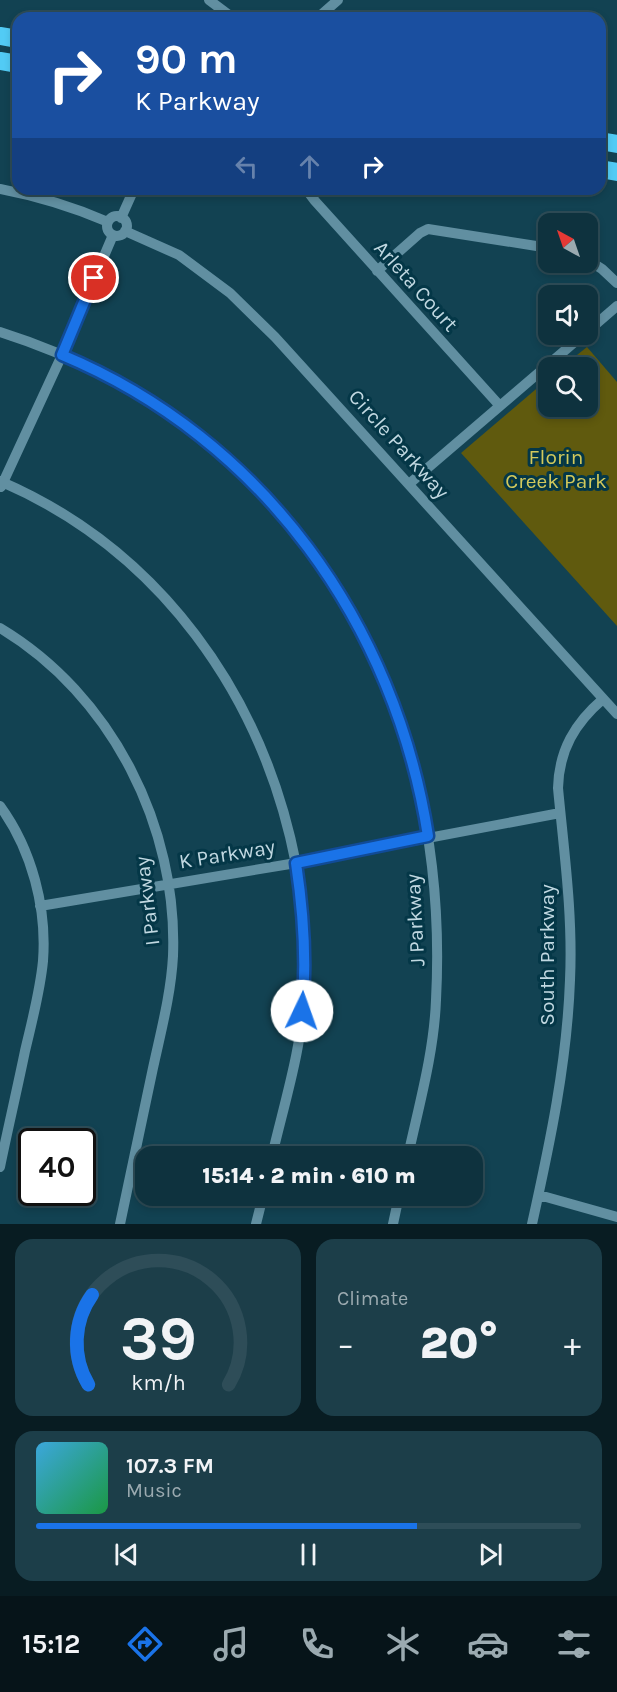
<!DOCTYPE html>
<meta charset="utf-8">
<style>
body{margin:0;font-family:Karla,sans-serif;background:#1c3e49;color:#f1f3f6;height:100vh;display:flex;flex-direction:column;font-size:22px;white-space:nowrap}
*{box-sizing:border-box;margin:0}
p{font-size:20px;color:#9baab0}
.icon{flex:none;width:33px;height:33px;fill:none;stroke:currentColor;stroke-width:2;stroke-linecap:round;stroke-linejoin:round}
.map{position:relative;height:1224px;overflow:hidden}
.sheet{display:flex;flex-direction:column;gap:15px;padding:15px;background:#081c22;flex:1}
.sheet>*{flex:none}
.banner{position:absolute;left:12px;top:12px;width:594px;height:183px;border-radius:18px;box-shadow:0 3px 9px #0003,0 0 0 2px #2e4d58;background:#1a4fa0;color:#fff;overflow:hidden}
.needle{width:39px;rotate:320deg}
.tools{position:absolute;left:538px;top:213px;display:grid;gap:12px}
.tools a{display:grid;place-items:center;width:60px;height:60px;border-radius:12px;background:#0e323e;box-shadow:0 3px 9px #0003,0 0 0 2px #2e4d58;font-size:30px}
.speed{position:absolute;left:18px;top:1128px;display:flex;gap:12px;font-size:30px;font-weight:700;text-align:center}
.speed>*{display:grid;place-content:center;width:78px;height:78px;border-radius:50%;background:#0e323e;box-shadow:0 3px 9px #0003,0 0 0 2px #2e4d58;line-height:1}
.speed .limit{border:3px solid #111;border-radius:9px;background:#fff;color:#111}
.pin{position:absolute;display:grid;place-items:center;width:51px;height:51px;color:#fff;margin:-26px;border:3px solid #fff;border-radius:50%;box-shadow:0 2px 6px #0007}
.me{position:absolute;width:66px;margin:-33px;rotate:3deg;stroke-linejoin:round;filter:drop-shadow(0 0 4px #0008)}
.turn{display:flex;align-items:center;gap:21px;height:126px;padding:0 24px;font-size:27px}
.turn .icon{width:78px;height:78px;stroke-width:2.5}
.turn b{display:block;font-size:42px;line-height:51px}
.lanes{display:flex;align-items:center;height:57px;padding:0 24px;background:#0003;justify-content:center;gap:30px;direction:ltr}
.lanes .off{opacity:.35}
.big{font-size:45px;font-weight:800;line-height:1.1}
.sheet .card{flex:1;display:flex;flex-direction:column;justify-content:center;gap:9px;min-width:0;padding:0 21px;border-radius:18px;background:#1c3e49}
.sheet .dial{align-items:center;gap:0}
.dial svg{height:156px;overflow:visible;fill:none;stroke:#2e4d58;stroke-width:7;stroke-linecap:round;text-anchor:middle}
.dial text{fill:#f1f3f6;stroke:none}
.song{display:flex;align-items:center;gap:18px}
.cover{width:72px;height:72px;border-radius:9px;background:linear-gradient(135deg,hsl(200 70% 55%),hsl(140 70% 35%))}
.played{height:6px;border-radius:3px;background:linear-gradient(90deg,#1a73e8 70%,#2e4d58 70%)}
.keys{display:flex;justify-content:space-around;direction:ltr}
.heat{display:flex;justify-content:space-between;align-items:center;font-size:33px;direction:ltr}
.sheet .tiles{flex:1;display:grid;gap:15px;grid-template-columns:1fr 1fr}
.card:last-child{grid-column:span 2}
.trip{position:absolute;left:135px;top:1146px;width:348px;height:60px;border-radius:18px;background:#0e323e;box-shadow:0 3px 9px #0003,0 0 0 2px #2e4d58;font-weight:800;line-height:60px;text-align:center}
.tabs{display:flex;height:96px;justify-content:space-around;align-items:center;background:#061419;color:#9baab0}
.tabs .icon{width:42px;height:42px}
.tabs .current{color:#1a73e8}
.tabs b{font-size:27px;color:#f1f3f6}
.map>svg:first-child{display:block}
</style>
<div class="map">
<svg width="617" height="1224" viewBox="0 0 617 1224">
<rect width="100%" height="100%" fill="#124252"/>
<path fill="#605a0e" d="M587,347L617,382V626L461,453L549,378V406H588V368L562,367Z"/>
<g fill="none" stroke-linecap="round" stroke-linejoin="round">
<path stroke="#618fa1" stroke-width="10" d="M209,0L233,18
M322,14L338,0
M0,189C37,196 73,207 108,222
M306,189L315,201L500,406
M107 226a10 10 0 1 1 20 0a10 10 0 1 1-20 0Z
M121,218L134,189
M125,231L179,255L230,293L275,337L617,714
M588,260L602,269L617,283
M377,271L420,233L428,229L549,248
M588,331L617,306
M0,332C299,427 452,695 436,1000C434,1053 419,1105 408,1156
M0,481C160,550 263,695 296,864C304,905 304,950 304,991C303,1045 284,1104 272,1156
M409,484L584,334
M1,487L62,355L113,235
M0,628C112,695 178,827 173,956C171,994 161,1031 153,1068C142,1120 131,1172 120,1224
M0,806C32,850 47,908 43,961C40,992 32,1021 25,1051C17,1090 8,1128 0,1167
M40,906L296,863L560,813
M539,1195L617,1217
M256,1224L263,1196
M393,1224L399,1196
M532,1224C550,1143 567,1063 570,980C573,915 564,852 558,788C559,750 575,723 603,699"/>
<path stroke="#52cbf5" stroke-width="18" d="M0,36L18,39
M0,61L18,64
M600,141L617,144
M600,169L617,172"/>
</g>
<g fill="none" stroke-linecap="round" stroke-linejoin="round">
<defs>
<path id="route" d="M94,278L62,355C263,439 395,624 428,836L296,863C303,910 307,963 302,1011"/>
</defs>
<use href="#route" stroke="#114b97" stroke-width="15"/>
<use href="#route" stroke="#1a73e8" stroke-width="10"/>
</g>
<g text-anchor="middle" stroke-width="6" stroke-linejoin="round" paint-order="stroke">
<g font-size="21" fill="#c1d8e1" stroke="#043747">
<text transform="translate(416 286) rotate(48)" y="7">Arleta Court</text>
<text transform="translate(399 444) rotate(48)" y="7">Circle Parkway</text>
<text transform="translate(227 854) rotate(-9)" y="7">K Parkway</text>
<text transform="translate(147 901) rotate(-97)" y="7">I Parkway</text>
<text transform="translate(415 920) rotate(-93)" y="7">J Parkway</text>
<text transform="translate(547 955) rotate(-90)" y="7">South Parkway</text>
</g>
<g font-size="21" fill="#d2c95c" stroke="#043747">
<text x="556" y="464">Florin<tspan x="556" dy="24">Creek Park</tspan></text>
</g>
</g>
</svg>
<div class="tools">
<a><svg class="needle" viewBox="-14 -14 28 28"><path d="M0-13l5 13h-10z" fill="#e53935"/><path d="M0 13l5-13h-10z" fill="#9baab0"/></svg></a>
<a><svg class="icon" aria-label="sound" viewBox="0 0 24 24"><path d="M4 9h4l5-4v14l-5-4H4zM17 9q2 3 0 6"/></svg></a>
<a><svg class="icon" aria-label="search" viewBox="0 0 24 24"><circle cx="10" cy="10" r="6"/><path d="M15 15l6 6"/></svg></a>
</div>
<div class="speed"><div class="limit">40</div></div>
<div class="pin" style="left:94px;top:278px;background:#d93025"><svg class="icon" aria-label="arrive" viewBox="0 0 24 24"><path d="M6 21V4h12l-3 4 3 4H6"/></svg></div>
<svg class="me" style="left:302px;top:1011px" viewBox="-20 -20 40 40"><circle r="19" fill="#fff"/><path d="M0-13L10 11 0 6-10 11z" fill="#1a73e8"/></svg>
<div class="trip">15:14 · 2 min · 610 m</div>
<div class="banner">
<div class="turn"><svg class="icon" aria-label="right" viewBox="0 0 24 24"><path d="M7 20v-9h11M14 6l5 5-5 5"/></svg><div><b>90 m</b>K Parkway</div></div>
<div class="lanes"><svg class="icon off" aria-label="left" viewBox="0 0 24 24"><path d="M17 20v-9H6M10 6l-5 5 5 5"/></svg><svg class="icon off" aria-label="ahead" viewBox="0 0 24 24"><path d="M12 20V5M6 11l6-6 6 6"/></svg><svg class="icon" aria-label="right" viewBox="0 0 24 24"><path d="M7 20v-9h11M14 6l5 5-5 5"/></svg></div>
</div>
</div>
<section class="sheet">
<div class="tiles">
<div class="card dial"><svg viewBox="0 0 100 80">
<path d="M14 69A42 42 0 1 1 86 69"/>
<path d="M14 69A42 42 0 0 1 16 23" stroke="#1a73e8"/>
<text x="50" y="56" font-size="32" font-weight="700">39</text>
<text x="50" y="72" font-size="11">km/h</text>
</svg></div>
<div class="card"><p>Climate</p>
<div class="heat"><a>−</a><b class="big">20°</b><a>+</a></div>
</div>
<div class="card">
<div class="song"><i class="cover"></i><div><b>107.3 FM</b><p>Music</p></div></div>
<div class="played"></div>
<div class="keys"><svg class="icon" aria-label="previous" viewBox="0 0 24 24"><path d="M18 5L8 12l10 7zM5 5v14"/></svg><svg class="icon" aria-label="pause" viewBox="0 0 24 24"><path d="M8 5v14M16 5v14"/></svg><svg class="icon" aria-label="next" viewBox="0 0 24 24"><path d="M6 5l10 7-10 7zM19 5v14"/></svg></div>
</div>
</div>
</section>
<nav class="tabs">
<b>15:12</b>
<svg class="icon current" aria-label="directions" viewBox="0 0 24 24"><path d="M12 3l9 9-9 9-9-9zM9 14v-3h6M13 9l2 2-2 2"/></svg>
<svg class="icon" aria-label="music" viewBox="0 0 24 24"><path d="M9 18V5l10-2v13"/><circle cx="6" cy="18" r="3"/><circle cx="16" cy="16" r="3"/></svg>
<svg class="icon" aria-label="phone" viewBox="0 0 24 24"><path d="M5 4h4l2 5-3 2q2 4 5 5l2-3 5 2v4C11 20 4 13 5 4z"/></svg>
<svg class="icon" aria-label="climate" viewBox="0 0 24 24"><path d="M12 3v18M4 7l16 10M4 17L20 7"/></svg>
<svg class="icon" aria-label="car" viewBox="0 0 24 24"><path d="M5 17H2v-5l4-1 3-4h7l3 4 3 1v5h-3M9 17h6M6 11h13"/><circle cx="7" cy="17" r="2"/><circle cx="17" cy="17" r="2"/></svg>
<svg class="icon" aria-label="filters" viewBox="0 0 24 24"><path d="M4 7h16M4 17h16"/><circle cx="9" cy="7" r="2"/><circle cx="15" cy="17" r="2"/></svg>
</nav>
